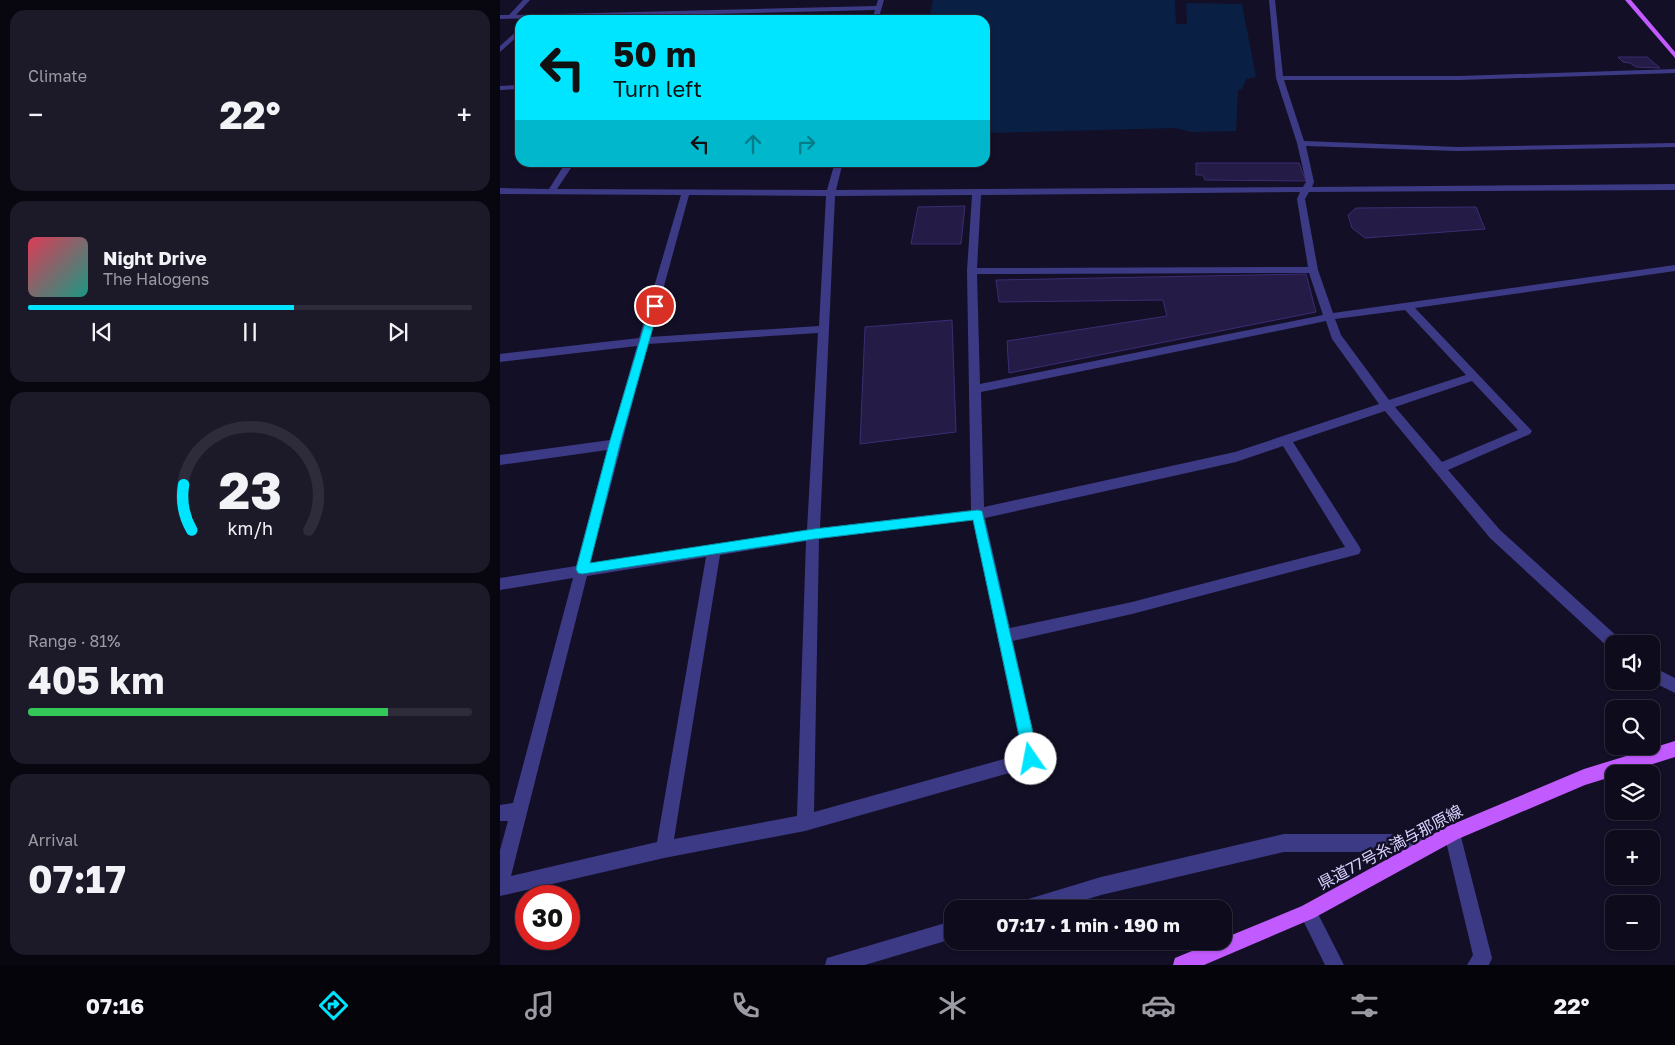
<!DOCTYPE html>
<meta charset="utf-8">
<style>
body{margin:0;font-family:"Golos Text","Noto Sans JP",sans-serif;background:#1c1929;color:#f1f3f6;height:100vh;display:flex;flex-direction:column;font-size:19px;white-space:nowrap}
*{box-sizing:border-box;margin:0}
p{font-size:16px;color:#9b9ba3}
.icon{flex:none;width:28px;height:28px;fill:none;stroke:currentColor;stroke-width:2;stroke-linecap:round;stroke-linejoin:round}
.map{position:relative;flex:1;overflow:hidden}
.sheet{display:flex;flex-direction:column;gap:10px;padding:10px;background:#08060f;width:500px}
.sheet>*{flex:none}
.hud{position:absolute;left:15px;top:15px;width:475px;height:152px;border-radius:15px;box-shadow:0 1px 4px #0004,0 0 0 1px #2e2b3b;background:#00e5ff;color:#111;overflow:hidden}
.fabs{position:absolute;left:1105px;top:635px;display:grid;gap:10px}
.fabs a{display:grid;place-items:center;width:55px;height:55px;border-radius:10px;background:#0e0b1c;box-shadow:0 1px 4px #0004,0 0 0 1px #2e2b3b;font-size:25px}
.speed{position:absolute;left:15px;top:885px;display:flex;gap:10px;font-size:25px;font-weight:700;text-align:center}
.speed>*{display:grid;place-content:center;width:65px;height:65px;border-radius:50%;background:#0e0b1c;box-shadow:0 1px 4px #0004,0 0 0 1px #2e2b3b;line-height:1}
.speed .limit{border:8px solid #d22;background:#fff;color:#111}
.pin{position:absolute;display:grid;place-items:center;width:42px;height:42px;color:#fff;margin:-21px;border:2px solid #fff;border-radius:50%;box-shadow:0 1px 5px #0007}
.me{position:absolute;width:55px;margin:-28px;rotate:348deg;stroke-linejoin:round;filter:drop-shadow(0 0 4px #0008)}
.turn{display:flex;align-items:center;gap:18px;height:105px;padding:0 15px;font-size:22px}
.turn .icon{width:65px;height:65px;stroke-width:2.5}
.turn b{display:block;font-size:35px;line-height:42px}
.lanes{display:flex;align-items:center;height:48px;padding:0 15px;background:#0003;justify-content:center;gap:25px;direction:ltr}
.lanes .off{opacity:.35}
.big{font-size:38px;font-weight:700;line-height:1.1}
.sheet .card{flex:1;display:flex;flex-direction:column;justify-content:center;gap:8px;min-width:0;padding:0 18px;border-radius:15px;background:#1c1929}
.sheet .dial{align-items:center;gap:0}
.dial svg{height:130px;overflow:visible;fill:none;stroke:#2e2b3b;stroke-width:7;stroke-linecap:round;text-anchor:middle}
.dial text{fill:#f1f3f6;stroke:none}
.song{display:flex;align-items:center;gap:15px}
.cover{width:60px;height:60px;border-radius:8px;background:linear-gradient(135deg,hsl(350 70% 55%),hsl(170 70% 35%))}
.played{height:5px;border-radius:2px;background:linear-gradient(90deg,#00e5ff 60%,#2e2b3b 60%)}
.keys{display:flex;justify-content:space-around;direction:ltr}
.heat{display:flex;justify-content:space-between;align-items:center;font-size:28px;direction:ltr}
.charge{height:8px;border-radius:4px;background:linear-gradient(90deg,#34c759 81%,#2e2b3b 0)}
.trip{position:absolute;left:444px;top:900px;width:288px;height:50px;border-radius:15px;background:#0e0b1c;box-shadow:0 1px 4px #0004,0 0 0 1px #2e2b3b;font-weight:700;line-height:50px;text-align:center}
.menu{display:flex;height:80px;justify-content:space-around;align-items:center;background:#06040b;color:#9b9ba3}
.menu .icon{width:35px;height:35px}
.menu .on{color:#00e5ff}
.menu b{font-size:22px;color:#f1f3f6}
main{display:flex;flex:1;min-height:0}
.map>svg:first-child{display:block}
</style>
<main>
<section class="sheet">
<div class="card"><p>Climate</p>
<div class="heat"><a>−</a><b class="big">22°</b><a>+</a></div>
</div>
<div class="card">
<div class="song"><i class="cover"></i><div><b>Night Drive</b><p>The Halogens</p></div></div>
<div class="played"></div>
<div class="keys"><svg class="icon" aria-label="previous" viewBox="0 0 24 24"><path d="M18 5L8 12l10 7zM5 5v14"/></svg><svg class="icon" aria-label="pause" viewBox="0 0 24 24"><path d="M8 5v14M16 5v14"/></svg><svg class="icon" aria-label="next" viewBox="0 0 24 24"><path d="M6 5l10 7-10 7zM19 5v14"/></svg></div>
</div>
<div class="card dial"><svg viewBox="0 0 100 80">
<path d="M14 69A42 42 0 1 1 86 69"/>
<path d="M14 69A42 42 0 0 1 9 41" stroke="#00e5ff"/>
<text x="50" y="56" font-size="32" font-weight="700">23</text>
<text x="50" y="72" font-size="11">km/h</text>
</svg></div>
<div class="card"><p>Range · 81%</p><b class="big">405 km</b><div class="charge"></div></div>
<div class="card"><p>Arrival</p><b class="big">07:17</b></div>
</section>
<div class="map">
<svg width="1175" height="965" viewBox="0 0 1175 965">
<rect width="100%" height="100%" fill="#130f26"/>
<path fill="#0a1f44" d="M433,0H675L676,24H687L686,3L742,4L756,77L746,79L742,89L738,90L736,131L691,132L676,128L485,133V20H429Z"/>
<path fill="#241b47" stroke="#3b2d73" d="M1118,57H1147L1160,68L1136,67L1130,63L1123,62Z
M696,163H799L806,181L705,180L703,175H696Z
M465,206L461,244H411L418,207Z
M976,207L985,229L865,238L852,228L848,215L856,208Z
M806,274L816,312L509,373L507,341L667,316L663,300L499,302L496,280Z
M452,320L456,432L360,444L365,327Z"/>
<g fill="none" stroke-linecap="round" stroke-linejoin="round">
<path fill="#3d3a85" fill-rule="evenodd" d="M23,0H30L16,15L376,6L378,0H384L378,20H372L375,10L0,19V15H9Z
M769,0H775L783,76H960L1175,69V73L960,80H784L804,141L957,147L1175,143V147L957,151L806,146L814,182L812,187L1175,184V190L809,192L805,199L818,270L833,313L1175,265V271L915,308L1032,431L1030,434L948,470L1000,530L1120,639L1122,644H1114V650L1110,649L990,538L885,411L793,442L859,546L861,550L859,554L632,614L513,641L539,759L537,765L305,831L164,858L0,896V850L8,821H0V805L13,803L73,578L0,590V578L76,566L107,450L0,465V455L110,440L137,346L0,362V354L139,338L181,195L0,194V188L49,189L66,162H75L57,189L327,190L335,162H343L336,190L803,187L806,182L797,143L776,78ZM800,192L797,199L808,267L477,268L481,195ZM189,195L326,196L319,326L150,337ZM472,195L467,271L471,510L320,528L335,196ZM809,273L823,315L480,384L477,274ZM905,310L966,375L889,400L841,335L835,319ZM826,321L832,339L879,404L735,452L484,507L481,392ZM318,333L307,530L90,564L148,344ZM972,381L1018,430L942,462L895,407ZM783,446L845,547L632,602L510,628L485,518L736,462ZM473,520L522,754L314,812L319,539ZM306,541L297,816L174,839L220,555ZM206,557L157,842L11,876L87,576Z
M20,28V34L0,52V46Z
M20,85V89L0,90V86Z
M1151,666L1175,678V693L1151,681Z
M952,825L958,827L960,833L992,958L989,965H967L973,955L944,833L946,827Z
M784,834H932L938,837L941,843L938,849L932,852H784L601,895L555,909H516L519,903L525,900L601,877Z
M808,903L814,906L844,965H825L799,912L802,906Z
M452,921V939L365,965H325L327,958L334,956Z"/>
<path fill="#c25bff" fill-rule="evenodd" d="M1125,0H1131L1175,52V58Z
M1175,741V757L1121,774H1114V776L1085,785L958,839L814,918L704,965H673L675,958L716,941H722V939L802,906L946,827L1084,769Z"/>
</g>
<path fill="#00e5ff" stroke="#0095a6" d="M155,303L159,306L120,444L90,563L314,529L478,510L482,511L539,759L537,765L531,767L526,765L524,759L473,520L314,539L82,574L78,573L76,569L109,444L150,306Z"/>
<g text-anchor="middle" stroke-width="5" stroke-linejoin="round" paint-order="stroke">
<g font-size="16" fill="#d9d4ff" stroke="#130f26">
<text transform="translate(890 847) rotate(-28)" y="6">県道77号糸満与那原線</text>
</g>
</g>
</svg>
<div class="fabs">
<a><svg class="icon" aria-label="sound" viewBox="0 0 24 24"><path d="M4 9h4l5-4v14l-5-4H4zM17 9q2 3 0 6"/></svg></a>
<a><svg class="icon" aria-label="search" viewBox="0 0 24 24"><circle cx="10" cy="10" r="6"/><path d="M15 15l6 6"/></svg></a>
<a><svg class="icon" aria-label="layers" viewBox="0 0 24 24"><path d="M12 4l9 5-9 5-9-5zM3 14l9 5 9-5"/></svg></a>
<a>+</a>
<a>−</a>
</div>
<div class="speed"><div class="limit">30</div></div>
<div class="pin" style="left:155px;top:306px;background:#d93025"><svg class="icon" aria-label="arrive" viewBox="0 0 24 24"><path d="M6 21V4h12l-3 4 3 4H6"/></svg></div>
<svg class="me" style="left:531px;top:759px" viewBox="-20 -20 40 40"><circle r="19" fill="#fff"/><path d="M0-13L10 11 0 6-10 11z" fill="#00e5ff"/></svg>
<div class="trip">07:17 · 1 min · 190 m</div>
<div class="hud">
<div class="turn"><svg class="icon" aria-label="left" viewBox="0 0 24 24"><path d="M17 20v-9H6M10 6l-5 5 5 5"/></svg><div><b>50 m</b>Turn left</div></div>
<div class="lanes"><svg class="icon" aria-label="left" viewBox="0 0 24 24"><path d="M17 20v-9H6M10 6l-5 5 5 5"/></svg><svg class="icon off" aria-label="ahead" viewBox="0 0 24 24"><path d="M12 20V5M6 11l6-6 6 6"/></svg><svg class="icon off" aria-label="right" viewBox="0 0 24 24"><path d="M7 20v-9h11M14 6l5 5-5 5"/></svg></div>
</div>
</div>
</main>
<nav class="menu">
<b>07:16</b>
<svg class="icon on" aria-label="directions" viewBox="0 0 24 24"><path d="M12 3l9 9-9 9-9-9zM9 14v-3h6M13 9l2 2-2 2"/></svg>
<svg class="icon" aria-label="music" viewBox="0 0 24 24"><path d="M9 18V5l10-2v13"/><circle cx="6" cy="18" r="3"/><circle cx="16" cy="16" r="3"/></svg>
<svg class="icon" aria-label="phone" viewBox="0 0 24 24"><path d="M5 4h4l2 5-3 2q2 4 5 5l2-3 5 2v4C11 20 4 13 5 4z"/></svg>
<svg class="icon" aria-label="climate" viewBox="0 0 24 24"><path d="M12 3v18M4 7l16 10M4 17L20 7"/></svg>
<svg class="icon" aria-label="car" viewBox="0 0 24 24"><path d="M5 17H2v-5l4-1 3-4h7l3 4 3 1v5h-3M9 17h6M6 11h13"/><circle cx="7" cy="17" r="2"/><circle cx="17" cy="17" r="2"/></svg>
<svg class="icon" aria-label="filters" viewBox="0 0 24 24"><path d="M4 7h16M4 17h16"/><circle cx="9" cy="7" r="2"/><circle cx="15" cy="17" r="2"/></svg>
<b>22°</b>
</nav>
